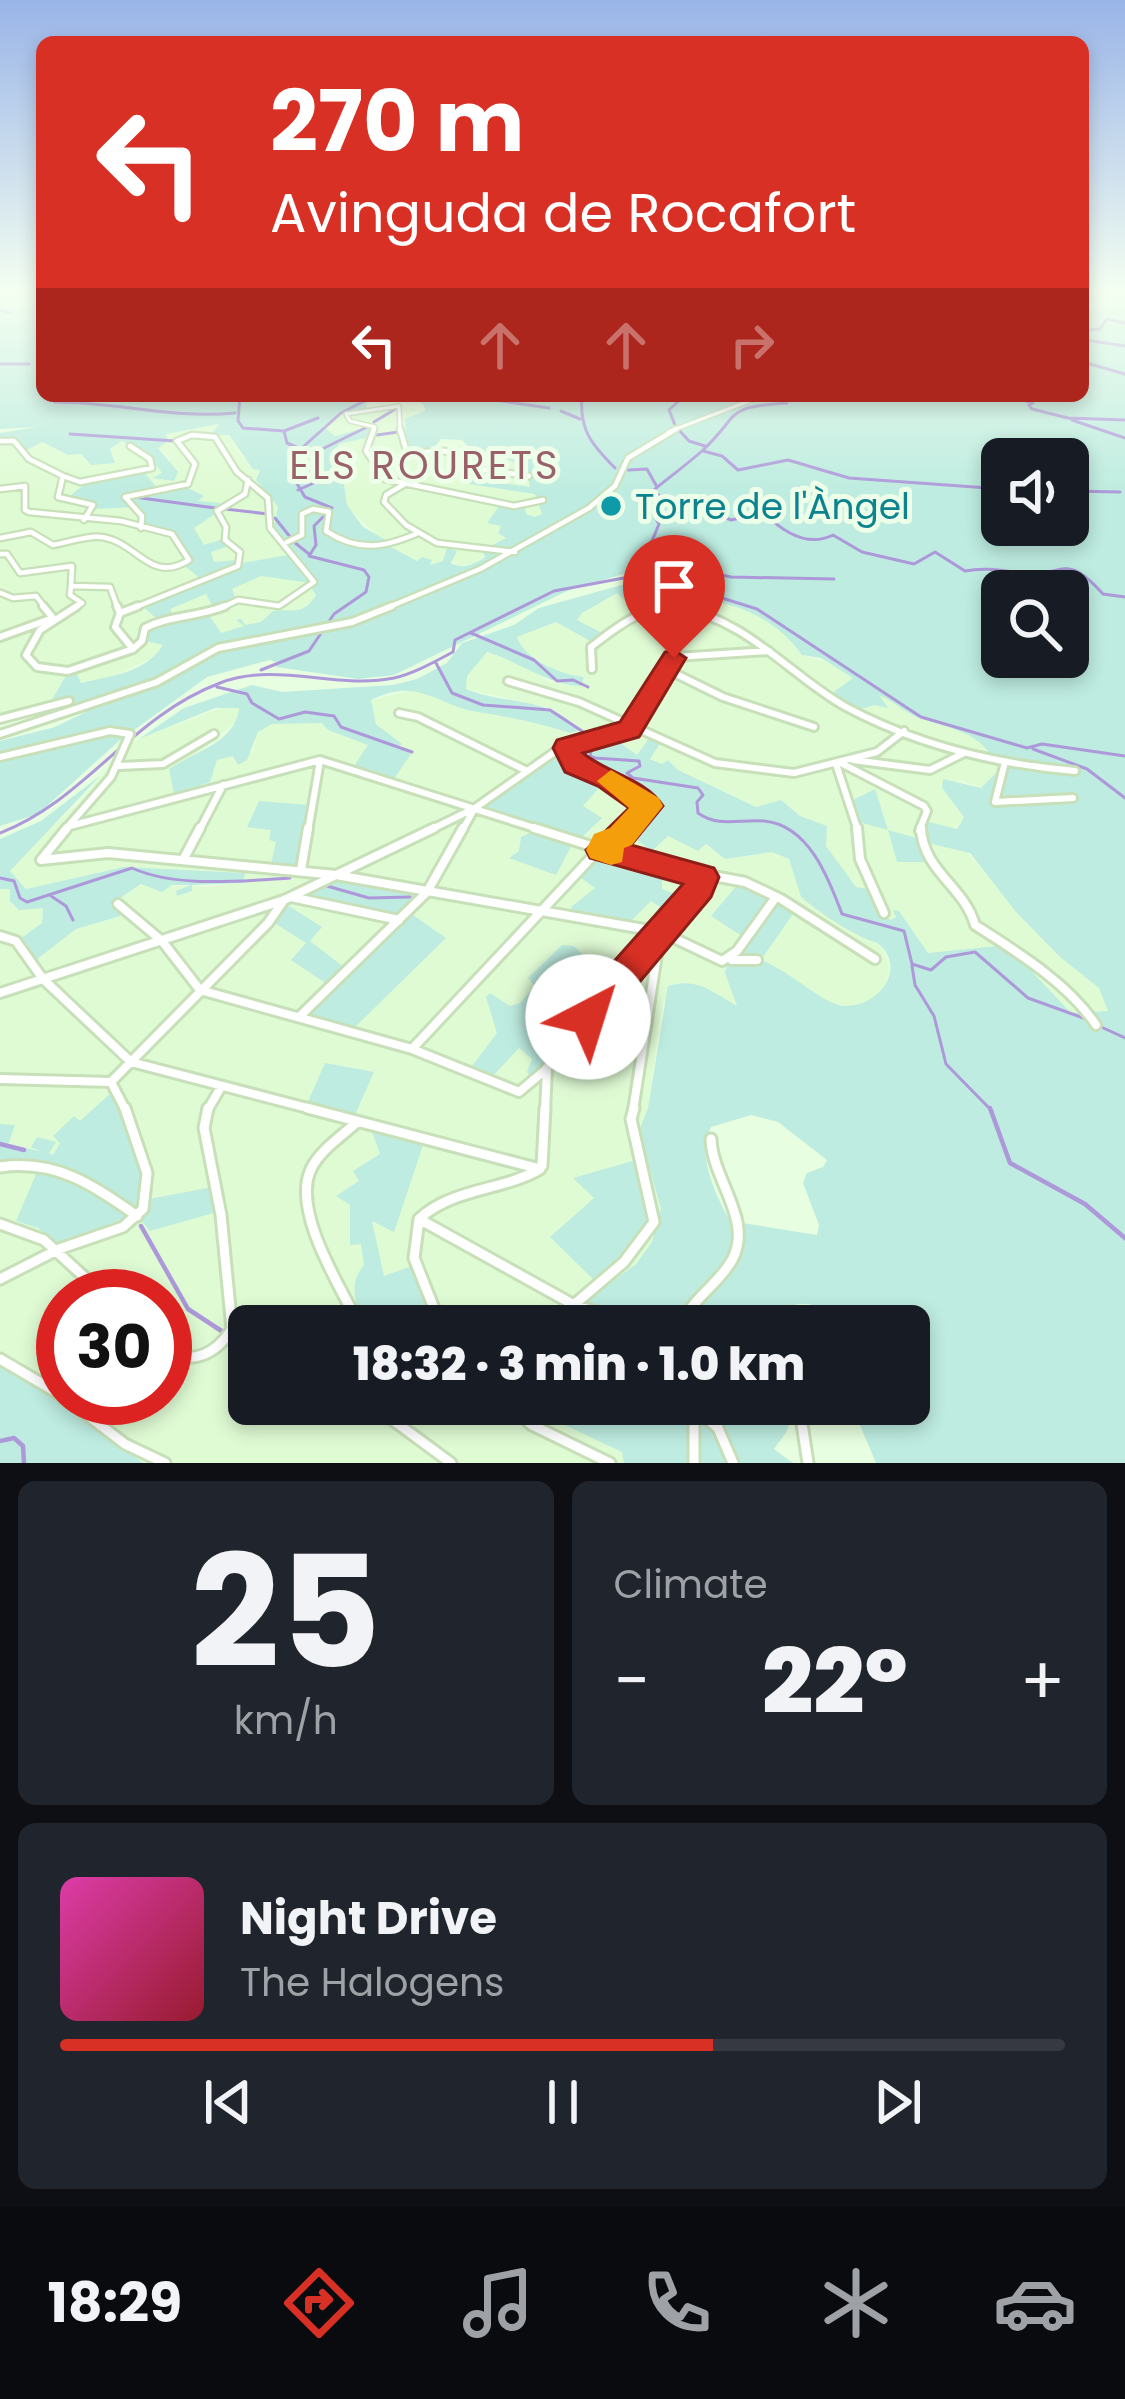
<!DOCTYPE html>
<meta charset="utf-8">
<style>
body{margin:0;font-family:Poppins,sans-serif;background:#20242c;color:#f1f3f6;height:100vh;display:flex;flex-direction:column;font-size:45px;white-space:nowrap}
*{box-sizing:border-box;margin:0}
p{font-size:39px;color:#9ea1a6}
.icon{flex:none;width:66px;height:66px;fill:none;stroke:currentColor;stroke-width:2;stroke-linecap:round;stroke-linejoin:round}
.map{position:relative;height:1463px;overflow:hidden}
.panel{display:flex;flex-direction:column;gap:18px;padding:18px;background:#0d0f14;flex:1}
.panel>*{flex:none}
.guide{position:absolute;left:36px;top:36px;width:1053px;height:366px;border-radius:18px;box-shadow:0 6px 18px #0003;background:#d93025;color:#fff;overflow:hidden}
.buttons{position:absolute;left:981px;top:438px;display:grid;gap:24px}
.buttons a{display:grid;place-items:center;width:108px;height:108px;border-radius:18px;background:#171b24;box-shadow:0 6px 18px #0003;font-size:60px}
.speed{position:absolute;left:36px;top:1269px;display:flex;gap:24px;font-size:60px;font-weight:700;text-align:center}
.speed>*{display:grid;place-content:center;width:156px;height:156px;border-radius:50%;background:#171b24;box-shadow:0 6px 18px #0003;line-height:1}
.speed .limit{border:18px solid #d22;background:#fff;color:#111}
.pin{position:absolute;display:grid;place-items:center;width:102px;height:102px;color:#fff;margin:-123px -51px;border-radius:50% 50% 50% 0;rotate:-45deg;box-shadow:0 0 12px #0007}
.pin .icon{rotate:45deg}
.me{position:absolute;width:132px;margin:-66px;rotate:40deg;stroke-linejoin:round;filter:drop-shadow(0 0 9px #0008)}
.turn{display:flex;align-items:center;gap:42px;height:252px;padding:0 36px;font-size:54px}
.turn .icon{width:156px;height:156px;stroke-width:2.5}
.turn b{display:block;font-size:84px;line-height:102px}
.lanes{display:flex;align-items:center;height:114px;padding:0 36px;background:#0003;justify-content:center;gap:60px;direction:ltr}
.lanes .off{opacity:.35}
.big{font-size:90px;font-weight:800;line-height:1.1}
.panel .card{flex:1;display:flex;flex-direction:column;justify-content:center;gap:18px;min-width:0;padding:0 42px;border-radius:18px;background:#20242c}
.panel .dial{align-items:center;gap:0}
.dial b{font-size:156px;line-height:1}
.song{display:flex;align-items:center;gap:36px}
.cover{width:144px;height:144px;border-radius:18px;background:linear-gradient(135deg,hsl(320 70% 55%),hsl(350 70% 35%))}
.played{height:12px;border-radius:6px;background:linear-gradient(90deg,#d93025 65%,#363941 65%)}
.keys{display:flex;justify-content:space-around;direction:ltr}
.heat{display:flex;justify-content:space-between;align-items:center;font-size:66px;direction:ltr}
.panel .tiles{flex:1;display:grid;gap:18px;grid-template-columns:1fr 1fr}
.card:last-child{grid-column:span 2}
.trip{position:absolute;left:228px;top:1305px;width:702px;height:120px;border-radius:18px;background:#171b24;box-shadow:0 6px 18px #0003;font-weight:800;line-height:120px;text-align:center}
.menu{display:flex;height:192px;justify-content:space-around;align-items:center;background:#090b0e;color:#9ea1a6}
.menu .icon{width:84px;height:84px}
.menu .selected{color:#d93025}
.menu b{font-size:54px;color:#f1f3f6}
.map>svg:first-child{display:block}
</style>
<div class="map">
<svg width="1125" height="1463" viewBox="0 0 1125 1463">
<rect width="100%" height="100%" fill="#e7fee0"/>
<path fill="#dffbd4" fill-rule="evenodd" d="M394,404L423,411L405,419L414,452L464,445L470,449L459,455L505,458L529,470L534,479L531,487L462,477L463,483L528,491L552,500L546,513L535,517L526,514L502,526L508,537L492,544L476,564L456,566L447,549L443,561L430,565L394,552L347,506L335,436L322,425L351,410Z
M221,424L212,435H228L242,457L260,469L256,480L278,507L275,521L318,580L313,600L304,609L230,632L220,633L209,615L157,623L163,645L155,657L108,679L59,684L58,696L47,708L0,722V440L41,442L67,455H81L85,462L116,458L110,450L122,441L156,460L162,473L153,478L174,481L169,458L157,447L165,434L195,425Z
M659,592L665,597L737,605L760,616L791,640L802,655L837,666L879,695L911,703L956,725L992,752L999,770L996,779L981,788L960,780L942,789L965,816L951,833L1028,925L1048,933L1111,995L1109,1024L1074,1016L1024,963L997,946L927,953L899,911L891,921L878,915L833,859L826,846V826L800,816L781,801L756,807L678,770L668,760L662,764L649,758L651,737L637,756L616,740L587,748L578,760L655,804L631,836H668L698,850L705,844L725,859L772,852L789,859L801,897L881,946L890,969L884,989L873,1000L855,1006L807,1002L776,1010L663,1002L648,1108L639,1131L661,1209L652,1242L636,1264L563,1326H249V1404H535L532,1410L602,1439L622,1452L624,1463H143L0,1366V889H11L13,905L43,907L42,923L75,929L123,916L110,905L142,884L207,887L243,882L124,867L26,889L9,871L33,844L79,803L121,751L139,739L229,705L239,708L237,721L197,754L195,786L210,782L217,760L253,751L258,732L272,724L323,723L383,731L372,716L371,700L417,689L476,712L509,713L570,733L575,724L547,707L466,689L464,682L475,663L486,652L529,666L548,682L580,686L520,648L517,637L581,613L617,593ZM63,1296H165V1398H63Z"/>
<path fill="#beece0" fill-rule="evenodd" d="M0,291H42V396H88L87,400L238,396L232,401L241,396H1083V291H1125V1463H876L851,1404H909V1326H824L813,1305C797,1301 789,1308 775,1311C734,1317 725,1296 679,1319L683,1326H563L566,1316L636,1264L652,1242L661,1209L639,1131L648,1108L668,986C698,977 712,992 737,1006L725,973L728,963L752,941L778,901L795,911L761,960C791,972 810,993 833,1003C866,1017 910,976 881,946C876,941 869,941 864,938C841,927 820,913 801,897L789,859L772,852L725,859L706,844L698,851L668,836L652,851L630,835L654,804L578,760L579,753L616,740L637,755L650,737L661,742L650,759L662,764L668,760L678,770L756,807L781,800L800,816L827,826L826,846L856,887L868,889L879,915L891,920L896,917L893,910L899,911L928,953L997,946L1024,963L1071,1013L1108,1011L1099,988L1060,957L1016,912L970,853L928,843L923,830L925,821L957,829L964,817L942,788L943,779L981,788L999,770C984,733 956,730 922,719C906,714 894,701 879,695L888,708L874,705L858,710L831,694L853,678L821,658L802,655C769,609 719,597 665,597L658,592L639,593L649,608L639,614L617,593L582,613L577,620L606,635L594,643L556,622L517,637C525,660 562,675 584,677L581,686C545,684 521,662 487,652L467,676L466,689C504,705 550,696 579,730L570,733C535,722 514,718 478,712C436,705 418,676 371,700L376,724L402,744L397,747L411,754L394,779L354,766L368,745L328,730L322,723L272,724L258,732L247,760L238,765L233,756L217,760L210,782L174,794L169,769C193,752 236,743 239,708H215L139,739L184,708L252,685L282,692L393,685L417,679L447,663L462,643L514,625L539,608L636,581L643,568L567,591L394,675L358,679L276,667V662L270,660L207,677L119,741L38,814L0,826V741L55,727L86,712L84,705L47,708L67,674L76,672L81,683C110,676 146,673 163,645L146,641L150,626L157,623L209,615L221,633L244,626L236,620L241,619L245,625L261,622L273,611C292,608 302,617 316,595L312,589L318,581L274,526L278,507L256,480L260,470L253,469L229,435H211L219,424L166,434L168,441L158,448L178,472L174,481L152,478L162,473L147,452L122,441L110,449L115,463L91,465L81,454L68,455L42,442L27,450L15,440H0V433L37,427L0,429ZM403,398L422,403L426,410L405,419L407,449L432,450L441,439L462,440L470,449L457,456L484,468L493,459L505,458L526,469L530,487L461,477L463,483L535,494L542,514L535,517L526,514L525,507L500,505L487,523L501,526L498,533L506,538L482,550L485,557C475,564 463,570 451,563L457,551L447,548L443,561L430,565L432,560L422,557L417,561L387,545L391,543L363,527L347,505L338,444L371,437L373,426L335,436L323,426L344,412L366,411L367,401ZM1002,459H1068V525H1002ZM1002,591H1068V657H1002ZM751,1115L778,1122L827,1160L823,1167L807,1173L803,1183L819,1225L817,1235L730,1221C716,1196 696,1155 711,1127Z
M145,473L157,488L125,495L123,500L133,507L96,509L89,501L69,498C90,473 115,479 145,473Z
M186,487L204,496L198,501L220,503L215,514L194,528L204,545L223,539L229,546L211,552L214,562L238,560L232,569L202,580L185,566L191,557L179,536L147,528L142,512L128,499Z
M288,555L311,583L261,576L232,589L236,599L214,609L206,594L170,609L174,617L157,619L141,605L225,575L242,563Z
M560,753L573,767L606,780L583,806L602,818L581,838L484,807Z
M101,775L10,871L26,889L124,867L245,873L243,883L192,885V891L177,896L176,891L191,885H172L162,892L141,884L110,905L124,915L76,929L36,960L20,939L42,923L43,908L19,910L10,901V889H0V839L41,821Z
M875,789L888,830L920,839L929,862H897L888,830L859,822L851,801Z
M259,801L309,805L297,865L271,864L276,842L269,840L271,830L247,827Z
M534,831L573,843L556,875L509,858L519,851L521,837Z
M597,861L633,872L637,863L670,872L662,881V889L685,898L671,914L651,901L628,924L573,914L571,907L595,888L581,878Z
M337,879L420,894L396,916L302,897Z
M739,883L770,900L745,938L711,916Z
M289,906L322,927L310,941L345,968L327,984L291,960L306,943L273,922Z
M410,913L446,938L353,1029L307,1017Z
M562,945L574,946L587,959L574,977L563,969L538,1002L570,1032L532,1078L527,1072L532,1059L519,1048L491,1078L469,1070L497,1033L486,997L490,993L510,1006L520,1003L535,986L528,978Z
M325,1063L374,1072L354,1117L307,1104Z
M112,1092C133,1124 150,1171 137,1208C90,1184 58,1151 0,1162V1124L15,1125L8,1145L40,1151L31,1147L37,1137L56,1142L49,1153L53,1155L60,1143L53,1136L74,1116L80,1121Z
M371,1129L424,1142L394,1232L372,1221L384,1276L412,1266L436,1326H415L413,1322L365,1326C356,1306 347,1284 364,1265L361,1244L350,1245V1205L336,1196L359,1181L353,1171L380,1154Z
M636,1160L651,1219L648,1226L596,1282L550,1237L594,1198L573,1178Z
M39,1167L76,1180L131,1216L57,1244L38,1228L16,1221Z
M213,1187L217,1212L150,1231L140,1219L149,1199Z
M0,1366L43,1388L143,1463H0Z
M535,1404H785C795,1426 787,1431 774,1449L793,1463H624L622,1452L531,1409Z"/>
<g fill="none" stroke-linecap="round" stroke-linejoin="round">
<path stroke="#ad99da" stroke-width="3" d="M0,310L10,313
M1087,330L1100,329L1107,319L1125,323
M1086,340L1125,346
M1083,362L1125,374
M0,364H29
M240,396L238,421L243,428L284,431L287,443L317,456L318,464L293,477L305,497L332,508L314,526L316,545L309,556L364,570L369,577L366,592L334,614L309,651L261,670
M582,396C579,430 592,445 615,468
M480,398L549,408
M1016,398L1033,403L1029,405L1032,409L1068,418L1125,420
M55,402C117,402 173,419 235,413
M561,411L580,419
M1072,420L1125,438
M374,422L397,408
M675,425L669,410L684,396
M679,430L689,441L705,446
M284,431L318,418
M70,434L175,441
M377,435L398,432
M304,446L341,413L374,396
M703,451L722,456L738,470L788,460L849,478L1002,489
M314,453L367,427
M628,470L647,469L657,487
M991,484L996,463
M298,490L338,472
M653,491L669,503L704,498L698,506L731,520L764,513C782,531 807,548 833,535L862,552L914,564L935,552L965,571C987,567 1003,571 1024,573C1066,577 1064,551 1103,594L1125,597
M1068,491L1120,492
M134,497L215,508
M225,509L268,514
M275,518L291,538
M294,542L309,554
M647,559L731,577L834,579
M637,571L664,592L722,598L757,609L921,717L1027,748L1042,744L1125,756
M471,633L534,660L557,681L573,680L588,687
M436,663L452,693L483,705L550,710L591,737
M217,687L247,694L252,703L279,719L305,712L334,716L341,727L412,752
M593,743L590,756L595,758L639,761L640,766L627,773L633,778L698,788L703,795L697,802L698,813C719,828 739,819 764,821C809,825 829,879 842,914L904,931L912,964L931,970L946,957L975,952L1028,998L1086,1019
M1033,749L1087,769L1125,798
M0,833C86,800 130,717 220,683C278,661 335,690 394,678C415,673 434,662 453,652L455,640L554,591L629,577L645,558L659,524L647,502L650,493C667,479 685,466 702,451C742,414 722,407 787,403
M0,878L14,881L20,898L27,902L132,868C176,888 241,881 290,878
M327,886L369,898L410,897
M51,896L66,906L73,920
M912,966L915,985L934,1016L946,1064L992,1111
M1099,1026L1125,1038"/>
<path stroke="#ad99da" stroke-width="4.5" d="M990,1108L1010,1163L1085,1204L1125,1238
M0,1144L24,1150
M141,1226L188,1309L223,1332
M233,1335L249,1341
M0,1441L14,1438L23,1446L24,1463"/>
<defs>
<path id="minor-far4" d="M373,432L375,427L350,421L346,414L399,406L400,432
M668,432L762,396"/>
<path id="minor-far3" d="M374,429L366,451L385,479L514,506L543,500
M400,429L407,453L445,451L480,469L529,476
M0,441H14L29,459L63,476L58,497L93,505L84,520
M63,476L80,482L152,468L150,459L130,446
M403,485L386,495L384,502L406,525L437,543L515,552
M0,489L25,486V510L29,512L121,521L172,534L189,560C150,585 137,541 101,537C87,535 67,543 53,545L31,532L0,538
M141,528L142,516L125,497L188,484L195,464L177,441L192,435L215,437L237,472L268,498L270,528L314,582L279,606L238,600L219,609
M287,542L302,535V514L313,509L329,512L326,531C358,552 384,548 418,533
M0,554H7L20,573L72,566L71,586L110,587L118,609
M71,586L70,595L82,603L72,609
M1,593L13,598L36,596L46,609
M131,609L238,566L240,552L225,540L226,527L217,511L245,494L248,480
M384,609L480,569L589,508L615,486L628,458L676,429
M669,609H680"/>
<path id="minor-far2" d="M77,606L40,630L26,655L37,667L68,671L133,649L115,627L120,613
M117,606L120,613
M120,613L138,606
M0,637L53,618L43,606
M133,649L142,641L145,628C170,615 199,617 225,606
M592,669L591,647C618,626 644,604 681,609C745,618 792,677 846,707C917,745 996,764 1075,771
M666,669L723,697L814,727
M508,681L579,702L715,763L794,773L877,752L904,731
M399,713L418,717L527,771
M0,719L69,701
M0,734L157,682L218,648L352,622L392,606
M567,748C585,780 625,782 648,809L626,831
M0,757L110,731L130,734L111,777L64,831
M853,760L930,770L964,753
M839,762L924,806L927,811L919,831
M836,764L858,831
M119,766L163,764L214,734
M1004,766L995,802L1073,798
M70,826L320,760L544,831
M199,831L223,785
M308,831L320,761
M428,831L475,808L556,751L628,731L675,657L769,651
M462,831L473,811"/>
<path id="minor-far1" d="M67,828L41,860L108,853L336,875L661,932L722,961L737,951L776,897
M534,828L645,863L745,882L781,899L875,959
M857,828L860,859L884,913
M921,828C923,871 964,886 975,925C1017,952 1068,983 1096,1025
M183,860L200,828
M301,870L308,828
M291,897L399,920
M118,904L162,941L200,990L412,1049L519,1092L544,1071L700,887L703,877
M0,936L16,941L43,979L131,1062L319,1111
M732,960H757
M0,993L284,900L434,828
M299,1017L427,892L463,828
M412,1049L605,843L629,828
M0,1079L111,1082L268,923L284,900
M111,1082L126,1111
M207,1111L221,1087
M545,1111L547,1069
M633,1111L660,935"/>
<path id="minor" d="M307,1108L540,1169
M357,1122C342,1136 320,1150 311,1169C291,1211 341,1288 360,1326
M542,1166L545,1108
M0,1167C55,1159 94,1185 137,1216
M419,1219L574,1305L600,1313L750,1314
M419,1219C452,1188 502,1191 540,1169
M419,1219L414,1258L441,1326
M0,1224L44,1240L105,1296
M0,1279L59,1249L123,1227L143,1209L147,1173L125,1108
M567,1326L569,1309L624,1262L654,1222L631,1119L634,1108
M698,1326L689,1320L688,1312C701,1293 721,1280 732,1260C754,1221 712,1179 711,1139
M165,1352C193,1365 216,1354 232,1329L221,1215L204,1128L208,1108
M0,1359L63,1396
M65,1398L125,1444L165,1463
M371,1404L451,1463
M508,1404L532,1425L610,1463
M690,1404L718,1428L733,1463
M793,1404L802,1424L808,1463
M694,1406V1463"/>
</defs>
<use href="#minor-far4" stroke="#c7e0b9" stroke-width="6"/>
<use href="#minor-far3" stroke="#c7e0b9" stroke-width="9"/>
<use href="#minor-far2" stroke="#c7e0b9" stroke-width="12"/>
<use href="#minor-far1" stroke="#c7e0b9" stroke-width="14"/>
<use href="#minor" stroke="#c7e0b9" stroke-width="15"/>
<use href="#minor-far4" stroke="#fff" stroke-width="3"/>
<use href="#minor-far3" stroke="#fff" stroke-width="4.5"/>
<use href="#minor-far2" stroke="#fff" stroke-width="6"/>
<use href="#minor-far1" stroke="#fff" stroke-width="8"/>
<use href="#minor" stroke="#fff" stroke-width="9"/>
</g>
<linearGradient id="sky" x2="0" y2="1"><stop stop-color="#99b4e8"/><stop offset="0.59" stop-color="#f4fff1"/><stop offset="1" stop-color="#f4fff1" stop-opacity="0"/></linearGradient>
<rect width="1125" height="496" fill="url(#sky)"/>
<path fill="#d93025" stroke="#8d1f18" stroke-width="3" d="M674,650L686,658L639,737L583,753C606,773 645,778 663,806L631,845L714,868L719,877L711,897L600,1029L588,1033L575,1029L570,1017L575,1005L683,884L590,858L586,850L629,808L598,786L565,772L553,748L557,740L620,722L665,652Z"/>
<path fill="#f59e0b" d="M611,770L659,798L663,806L632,845L624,848L622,862L611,865L590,858L586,850L594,834L610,828L629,808L597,781Z"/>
<circle fill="#0f9aa8" stroke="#edffe8" stroke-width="4.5" cx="611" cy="506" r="12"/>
<g text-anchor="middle" stroke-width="10" stroke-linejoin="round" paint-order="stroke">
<g font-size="36" fill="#0d838f" stroke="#edffe8" text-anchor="start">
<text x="635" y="519">Torre de l'Àngel</text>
</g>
<g font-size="39" letter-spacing="3" fill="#9a616b" stroke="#edffe8">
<text x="425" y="479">ELS ROURETS</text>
</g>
</g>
</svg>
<div class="buttons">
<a><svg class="icon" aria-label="sound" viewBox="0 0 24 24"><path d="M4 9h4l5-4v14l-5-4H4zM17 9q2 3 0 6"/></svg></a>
<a><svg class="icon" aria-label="search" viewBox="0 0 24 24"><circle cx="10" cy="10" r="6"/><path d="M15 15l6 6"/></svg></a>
</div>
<div class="speed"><div class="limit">30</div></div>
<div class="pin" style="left:674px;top:658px;background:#d93025"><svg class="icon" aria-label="arrive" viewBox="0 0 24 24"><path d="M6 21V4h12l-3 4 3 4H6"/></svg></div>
<svg class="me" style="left:588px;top:1017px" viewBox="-20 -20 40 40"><circle r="19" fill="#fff"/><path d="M0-13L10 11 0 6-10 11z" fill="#d93025"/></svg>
<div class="trip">18:32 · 3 min · 1.0 km</div>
<div class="guide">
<div class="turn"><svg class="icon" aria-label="left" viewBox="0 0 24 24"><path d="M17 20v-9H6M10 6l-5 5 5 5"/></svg><div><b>270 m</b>Avinguda de Rocafort</div></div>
<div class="lanes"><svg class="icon" aria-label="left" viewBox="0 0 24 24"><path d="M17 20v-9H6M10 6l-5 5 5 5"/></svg><svg class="icon off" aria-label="ahead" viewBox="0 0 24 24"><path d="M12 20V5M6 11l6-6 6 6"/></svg><svg class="icon off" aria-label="ahead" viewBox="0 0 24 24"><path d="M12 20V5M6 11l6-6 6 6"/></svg><svg class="icon off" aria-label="right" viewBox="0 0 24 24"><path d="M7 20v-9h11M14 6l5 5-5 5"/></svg></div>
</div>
</div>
<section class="panel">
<div class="tiles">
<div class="card dial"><b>25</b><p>km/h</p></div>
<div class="card"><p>Climate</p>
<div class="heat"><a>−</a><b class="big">22°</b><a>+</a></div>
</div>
<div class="card">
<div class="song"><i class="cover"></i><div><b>Night Drive</b><p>The Halogens</p></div></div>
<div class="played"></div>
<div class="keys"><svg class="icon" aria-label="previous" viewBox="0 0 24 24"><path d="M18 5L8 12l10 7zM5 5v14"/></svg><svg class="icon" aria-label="pause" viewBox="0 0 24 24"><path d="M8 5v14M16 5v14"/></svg><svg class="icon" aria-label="next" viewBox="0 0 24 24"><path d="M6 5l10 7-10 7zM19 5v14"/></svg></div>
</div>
</div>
</section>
<nav class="menu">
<b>18:29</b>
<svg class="icon selected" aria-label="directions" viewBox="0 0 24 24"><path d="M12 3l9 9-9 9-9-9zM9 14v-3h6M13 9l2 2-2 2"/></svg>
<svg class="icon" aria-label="music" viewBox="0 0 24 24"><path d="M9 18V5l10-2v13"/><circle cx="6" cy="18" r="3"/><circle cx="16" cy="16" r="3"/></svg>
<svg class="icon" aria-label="phone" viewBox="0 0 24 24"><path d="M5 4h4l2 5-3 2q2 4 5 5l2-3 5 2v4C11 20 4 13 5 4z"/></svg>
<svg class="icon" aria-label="climate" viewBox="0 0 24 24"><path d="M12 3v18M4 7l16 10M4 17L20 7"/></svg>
<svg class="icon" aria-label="car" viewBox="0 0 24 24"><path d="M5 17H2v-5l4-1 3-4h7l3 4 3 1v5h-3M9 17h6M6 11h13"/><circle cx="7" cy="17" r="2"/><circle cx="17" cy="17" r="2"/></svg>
</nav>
